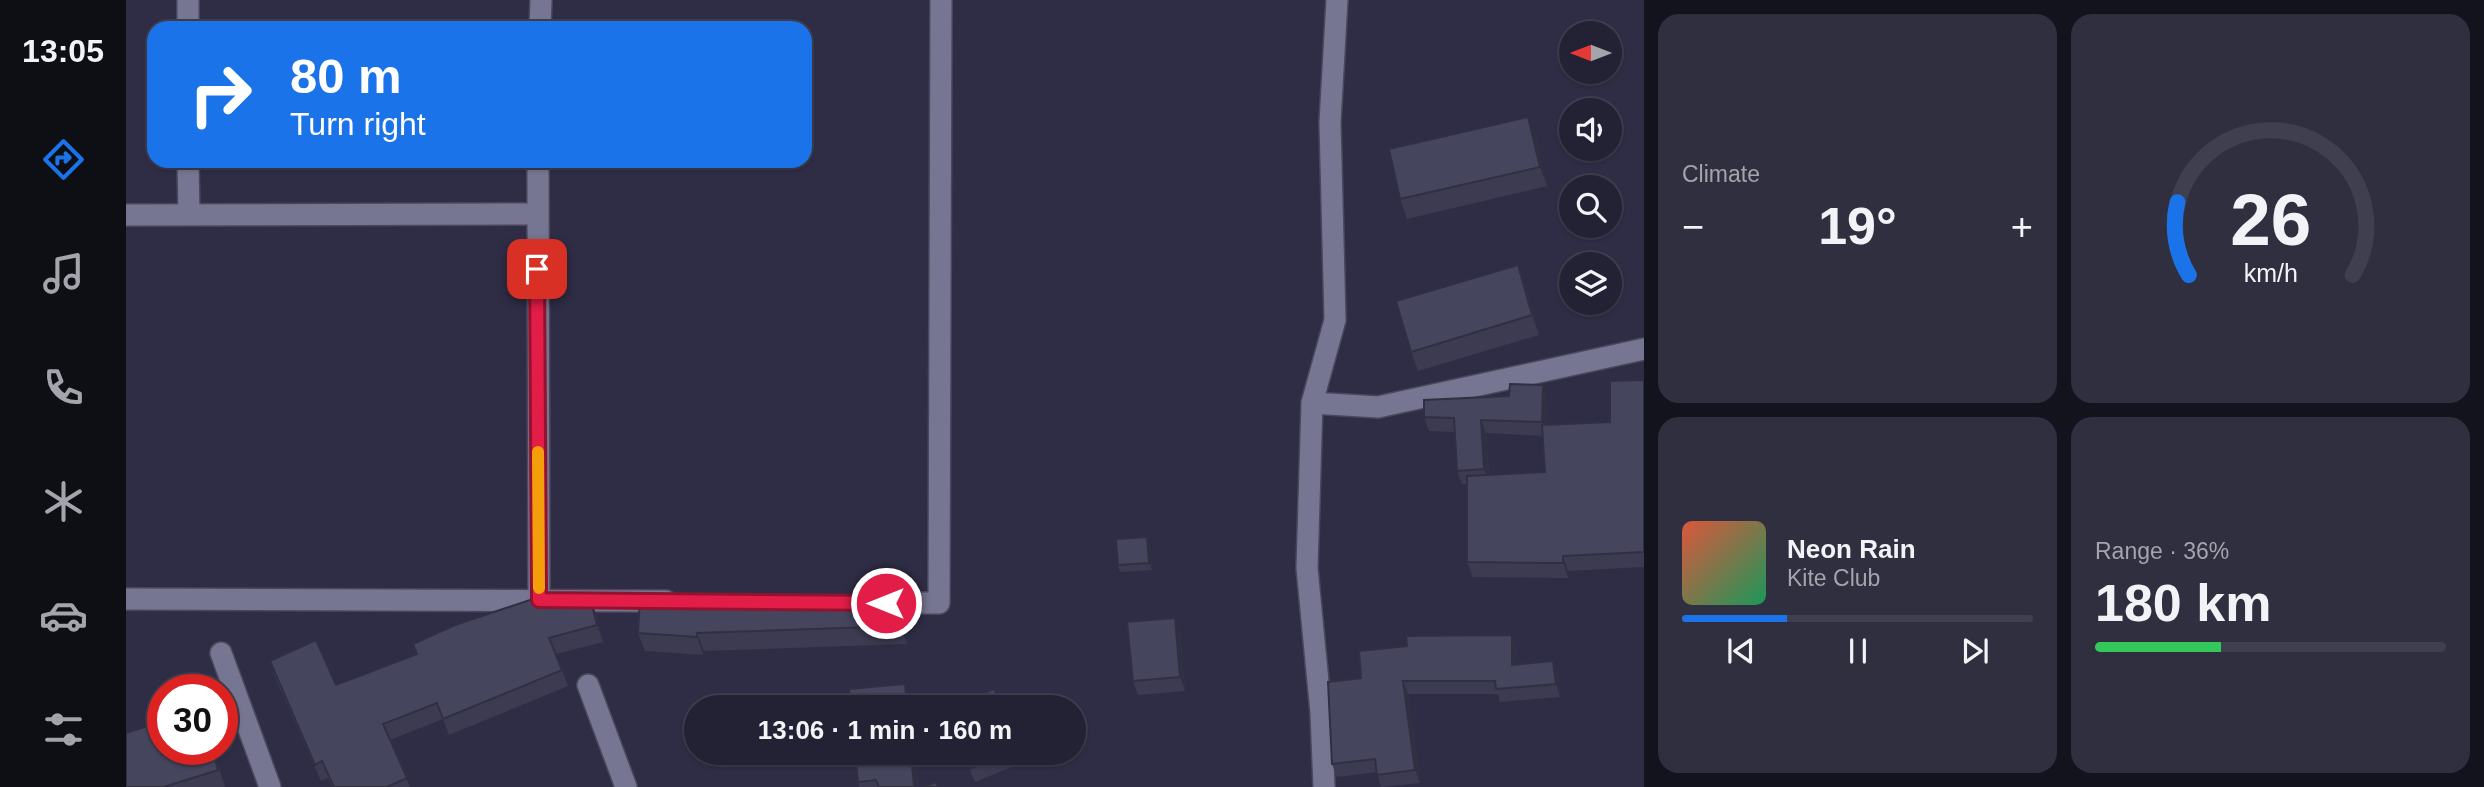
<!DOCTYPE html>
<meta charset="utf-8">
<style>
body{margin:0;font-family:Arial,sans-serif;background:#2f2f40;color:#f1f3f6;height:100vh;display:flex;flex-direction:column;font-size:26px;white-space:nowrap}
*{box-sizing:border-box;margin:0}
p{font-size:23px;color:#a3a4ac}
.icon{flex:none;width:38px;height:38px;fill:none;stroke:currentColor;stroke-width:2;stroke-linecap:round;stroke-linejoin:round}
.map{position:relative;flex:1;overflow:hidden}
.drawer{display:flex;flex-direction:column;gap:14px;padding:14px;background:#13131d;width:840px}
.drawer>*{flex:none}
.hud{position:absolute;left:21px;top:21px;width:665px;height:147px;border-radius:21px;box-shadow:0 2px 5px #0004,0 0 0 2px #403f4f;background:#1a73e8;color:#fff;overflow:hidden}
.needle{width:46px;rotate:270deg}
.tools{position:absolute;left:1433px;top:21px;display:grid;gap:14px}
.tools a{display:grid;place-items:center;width:63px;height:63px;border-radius:50%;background:#232234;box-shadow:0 2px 5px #0004,0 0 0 2px #403f4f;font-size:35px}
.speed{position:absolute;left:21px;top:674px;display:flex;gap:14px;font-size:35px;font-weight:700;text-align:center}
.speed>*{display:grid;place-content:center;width:91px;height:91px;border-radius:50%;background:#232234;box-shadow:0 2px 5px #0004,0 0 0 2px #403f4f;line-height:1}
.speed .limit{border:10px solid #d22;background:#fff;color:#111}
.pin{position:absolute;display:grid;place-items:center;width:60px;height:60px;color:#fff;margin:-30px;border-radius:14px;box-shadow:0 4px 10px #0006}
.me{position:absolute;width:77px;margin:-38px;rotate:270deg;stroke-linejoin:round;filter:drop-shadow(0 0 5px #0008)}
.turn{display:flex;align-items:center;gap:24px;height:147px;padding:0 28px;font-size:32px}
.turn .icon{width:91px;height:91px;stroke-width:2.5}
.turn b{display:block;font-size:49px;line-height:60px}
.big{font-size:52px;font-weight:800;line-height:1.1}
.drawer .widget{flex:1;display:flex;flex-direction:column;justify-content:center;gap:10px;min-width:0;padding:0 24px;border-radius:21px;background:#2f2f40}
.drawer .dial{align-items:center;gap:0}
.dial svg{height:182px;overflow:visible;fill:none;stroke:#403f4f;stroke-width:7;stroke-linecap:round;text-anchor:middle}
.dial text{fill:#f1f3f6;stroke:none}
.song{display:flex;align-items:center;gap:21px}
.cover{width:84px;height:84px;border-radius:10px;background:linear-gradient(135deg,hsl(10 70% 55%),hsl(150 70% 35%))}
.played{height:7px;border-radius:4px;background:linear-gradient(90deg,#1a73e8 30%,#403f4f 30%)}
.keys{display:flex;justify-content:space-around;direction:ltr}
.heat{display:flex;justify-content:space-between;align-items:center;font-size:38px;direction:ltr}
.charge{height:10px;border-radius:5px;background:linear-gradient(90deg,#34c759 36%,#403f4f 0)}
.drawer .tiles{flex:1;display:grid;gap:14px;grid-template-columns:repeat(2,1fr)}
.trip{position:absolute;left:558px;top:695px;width:402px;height:70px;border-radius:35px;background:#232234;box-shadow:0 2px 5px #0004,0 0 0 2px #403f4f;font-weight:800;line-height:70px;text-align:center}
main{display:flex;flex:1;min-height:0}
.tab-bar{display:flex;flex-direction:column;width:126px;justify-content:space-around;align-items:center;background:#0e0e15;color:#a3a4ac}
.tab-bar .icon{width:49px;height:49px}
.tab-bar .active{color:#1a73e8}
.tab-bar b{font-size:32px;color:#f1f3f6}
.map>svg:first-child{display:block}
</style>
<main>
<nav class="tab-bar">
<b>13:05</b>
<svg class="icon active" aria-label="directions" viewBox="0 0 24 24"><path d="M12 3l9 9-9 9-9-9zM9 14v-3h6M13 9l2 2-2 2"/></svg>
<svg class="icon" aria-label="music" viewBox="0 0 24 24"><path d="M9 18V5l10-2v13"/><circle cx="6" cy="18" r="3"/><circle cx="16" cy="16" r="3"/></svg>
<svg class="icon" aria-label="phone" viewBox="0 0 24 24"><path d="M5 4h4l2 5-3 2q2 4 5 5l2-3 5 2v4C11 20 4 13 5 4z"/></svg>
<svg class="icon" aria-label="climate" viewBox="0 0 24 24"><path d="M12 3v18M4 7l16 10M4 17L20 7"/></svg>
<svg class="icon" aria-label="car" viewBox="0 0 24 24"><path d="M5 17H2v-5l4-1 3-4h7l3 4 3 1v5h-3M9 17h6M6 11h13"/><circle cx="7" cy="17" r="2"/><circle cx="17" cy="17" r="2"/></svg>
<svg class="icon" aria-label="filters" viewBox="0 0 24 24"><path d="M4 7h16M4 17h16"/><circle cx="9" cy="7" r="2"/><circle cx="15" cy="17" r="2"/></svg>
</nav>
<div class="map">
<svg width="1518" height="787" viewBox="0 0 1518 787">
<rect width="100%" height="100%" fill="#2f2d46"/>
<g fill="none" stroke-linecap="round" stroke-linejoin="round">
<defs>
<path id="street" d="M62,0V28
M414,28L415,0
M62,161L63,215
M412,161L413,600
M0,215L411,214
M1186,403L1252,407L1518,349
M0,599L540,601
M744,603H813L815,0
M95,653L144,787
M462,685L500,787
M1198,787L1195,713L1181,568L1186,403L1209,320L1204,122L1211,0"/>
</defs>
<use href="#street" stroke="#4a475c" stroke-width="24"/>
<use href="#street" stroke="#777692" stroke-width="21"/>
</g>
<path fill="#3c3b51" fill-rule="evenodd" d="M1410,137L1421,186L1281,219L1274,199Z
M1392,265L1399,285L1413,335L1292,371L1285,352Z
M1518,380V567L1442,571V578H1435L1347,577L1341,562V484H1336L1331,471L1329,432L1303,431L1298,417L1422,399L1421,425L1484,422ZM1360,433L1417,436L1419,472L1363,475Z
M1024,544L1026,570L994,572L992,565Z
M464,598L470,614L477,642L430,654L442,686L323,735L317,719L264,740L284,787H206L202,778L195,781L149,677L144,661L210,685L421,602Z
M778,616L781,644L578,651L577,655L519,651L512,633Z
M1054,632L1059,691L1012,695L1007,681Z
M1391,648V664L1427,661L1432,674L1434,697L1374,702L1372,694H1282L1294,783L1255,787L1251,772L1211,777L1206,764L1235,678Z
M37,749H87L99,787H0Z
M790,752L793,787H733L732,782Z
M836,752H894L898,762L849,782Z"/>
<path fill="#313042" d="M1402,117L1410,137L1421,186L1414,167Z
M1392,265L1399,285L1413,335L1406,315Z
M1417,385L1422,399L1421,436L1416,422Z
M1355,420L1360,433L1363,483L1358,469Z
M1021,537L1024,544L1026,570L1023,563Z
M1437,556L1442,571V578L1437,563Z
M464,598L470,614L477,642L471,625Z
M771,598L778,616L781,644L774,626Z
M1049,618L1054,632L1059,691L1054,677Z
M571,633L578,651L577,655L571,637Z
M1386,635L1391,648V678L1386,665Z
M1427,661L1432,674L1434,697L1430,684Z
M1277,681L1282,694L1294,783L1289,770Z
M779,684L786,701V707H781Z
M785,752H790L793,787H788Z"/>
<path fill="#46455e" stroke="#313042" stroke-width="2" d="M1402,117L1414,167L1274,199L1263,149Z
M1392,265L1406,315L1285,352L1270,301Z
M1518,380V552L1437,556V563H1429L1341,562V476L1419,472L1416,425L1484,422V381Z
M1384,384L1417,385L1416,422L1355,420L1358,469L1331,471L1328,418L1298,417V400L1383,396Z
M1021,537L1023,563L992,565L990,539Z
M514,597L771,598L774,626L571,633V637L512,633Z
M410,598H420L421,602L437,598H464L471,625L423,638L436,670L317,719L311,703L257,724L281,778L261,787H208L196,761L189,765L144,661L190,640L210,685L291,654L287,644L329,625Z
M1049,618L1054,677L1007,681L1001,622Z
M1386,635V665L1427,661L1430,684L1370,689L1369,681H1277L1289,770L1251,775L1249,759L1206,764L1202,682L1235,678L1233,651L1281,646L1280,636Z
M779,684L781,707H725L723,689Z
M868,689L875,707H826Z
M37,721V749H86L92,770L38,787H0V733Z
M729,752H785L788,787H753L750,780L732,782Z
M837,752H882L844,769Z
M810,782L812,787H798Z"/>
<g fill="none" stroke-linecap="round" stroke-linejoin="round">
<defs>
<path id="route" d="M411,269L413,600L760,603"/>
</defs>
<use href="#route" stroke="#92132f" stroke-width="18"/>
<use href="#route" stroke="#e11d48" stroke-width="12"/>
<path stroke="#f59e0b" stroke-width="12" d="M412,452L413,588"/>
</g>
</svg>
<div class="tools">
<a><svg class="needle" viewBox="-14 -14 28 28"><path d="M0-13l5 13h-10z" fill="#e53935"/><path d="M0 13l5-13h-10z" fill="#a3a4ac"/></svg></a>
<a><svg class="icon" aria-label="sound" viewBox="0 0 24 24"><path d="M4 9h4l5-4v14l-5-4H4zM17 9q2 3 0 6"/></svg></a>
<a><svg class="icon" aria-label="search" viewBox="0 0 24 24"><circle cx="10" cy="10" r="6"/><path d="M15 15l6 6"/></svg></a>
<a><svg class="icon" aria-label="layers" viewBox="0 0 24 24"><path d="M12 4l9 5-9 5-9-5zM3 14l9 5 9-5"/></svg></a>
</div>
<div class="speed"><div class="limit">30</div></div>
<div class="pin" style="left:411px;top:269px;background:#d93025"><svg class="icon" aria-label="arrive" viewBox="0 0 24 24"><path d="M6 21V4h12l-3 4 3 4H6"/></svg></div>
<svg class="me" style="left:760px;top:603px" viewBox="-20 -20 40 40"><circle r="17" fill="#e11d48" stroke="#fff" stroke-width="3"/><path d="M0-11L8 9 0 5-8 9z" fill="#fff"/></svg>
<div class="trip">13:06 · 1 min · 160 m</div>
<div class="hud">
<div class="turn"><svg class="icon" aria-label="right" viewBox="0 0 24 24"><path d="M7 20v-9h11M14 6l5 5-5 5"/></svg><div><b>80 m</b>Turn right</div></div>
</div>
</div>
<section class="drawer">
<div class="tiles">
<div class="widget"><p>Climate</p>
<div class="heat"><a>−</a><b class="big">19°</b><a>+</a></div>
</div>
<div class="widget dial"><svg viewBox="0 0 100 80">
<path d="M14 69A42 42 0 1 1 86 69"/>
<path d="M14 69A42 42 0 0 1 9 37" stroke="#1a73e8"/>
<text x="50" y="56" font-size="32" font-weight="700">26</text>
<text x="50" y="72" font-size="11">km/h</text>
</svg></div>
<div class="widget">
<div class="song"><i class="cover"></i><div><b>Neon Rain</b><p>Kite Club</p></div></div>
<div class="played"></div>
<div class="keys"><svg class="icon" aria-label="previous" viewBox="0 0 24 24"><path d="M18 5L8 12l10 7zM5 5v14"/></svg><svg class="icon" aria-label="pause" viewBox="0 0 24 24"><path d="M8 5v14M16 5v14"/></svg><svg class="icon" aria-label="next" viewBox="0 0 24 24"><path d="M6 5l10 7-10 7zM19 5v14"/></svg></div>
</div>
<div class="widget"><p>Range · 36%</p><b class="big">180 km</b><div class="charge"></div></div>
</div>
</section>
</main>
